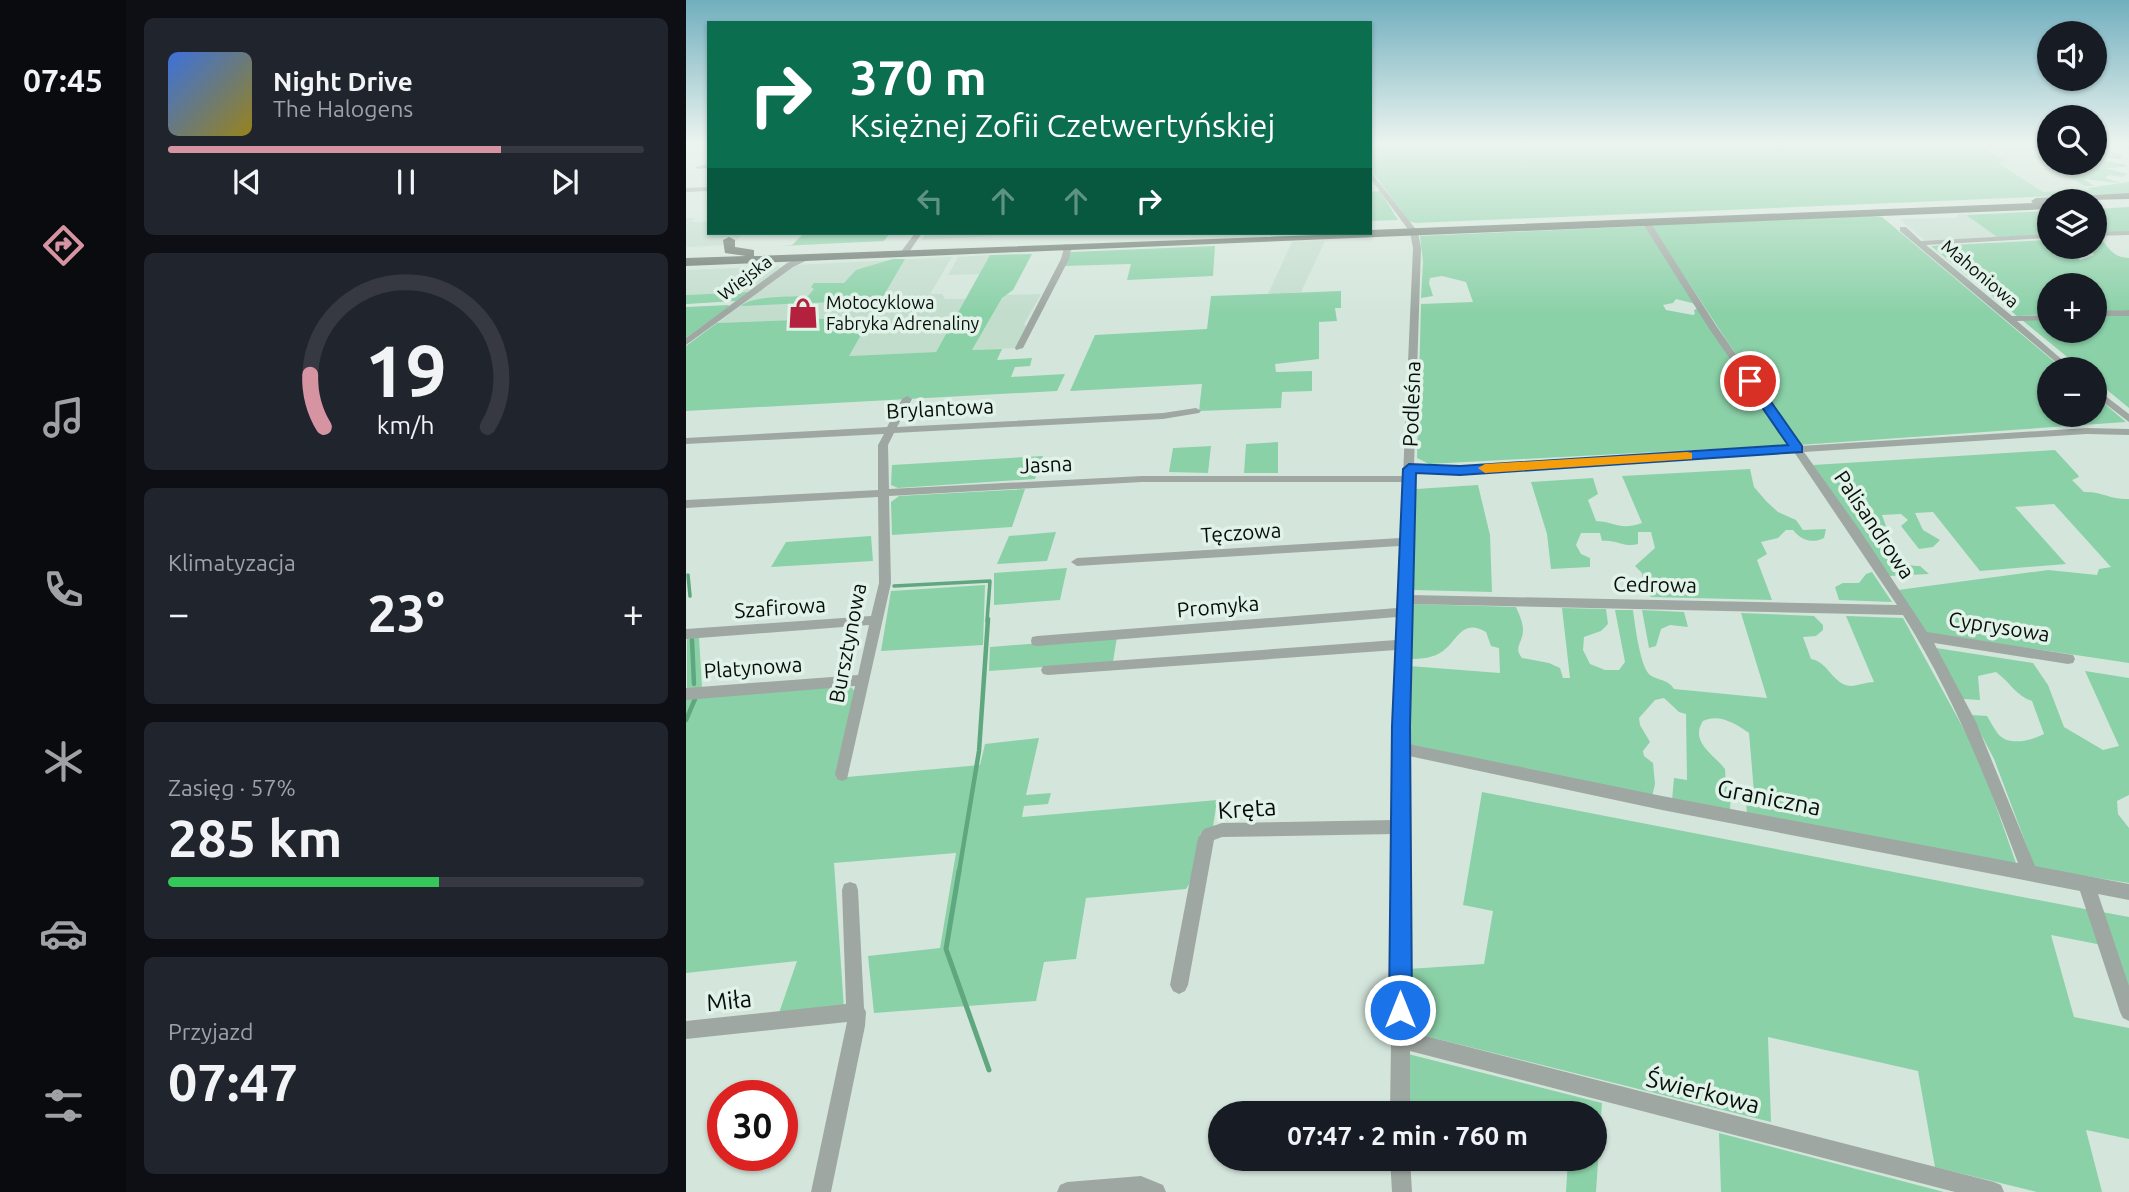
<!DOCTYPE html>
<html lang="pl">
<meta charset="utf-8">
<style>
body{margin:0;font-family:Ubuntu,sans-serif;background:#20242c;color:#f1f3f6;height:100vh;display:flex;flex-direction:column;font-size:26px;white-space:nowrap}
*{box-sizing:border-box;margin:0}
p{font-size:23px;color:#9ea1a6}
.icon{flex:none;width:38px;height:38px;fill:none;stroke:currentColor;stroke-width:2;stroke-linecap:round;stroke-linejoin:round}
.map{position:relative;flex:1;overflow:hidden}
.details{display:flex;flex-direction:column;gap:18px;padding:18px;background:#0d0f14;width:560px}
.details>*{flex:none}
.banner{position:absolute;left:21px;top:21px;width:665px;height:214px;border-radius:0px;box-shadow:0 2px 5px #0004;background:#0b6e4f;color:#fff;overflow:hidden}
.fabs{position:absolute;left:1351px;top:21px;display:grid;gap:14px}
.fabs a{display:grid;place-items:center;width:70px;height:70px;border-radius:50%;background:#171b24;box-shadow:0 2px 5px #0004;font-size:35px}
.speed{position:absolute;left:21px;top:1080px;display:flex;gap:14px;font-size:35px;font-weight:700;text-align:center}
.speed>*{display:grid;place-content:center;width:91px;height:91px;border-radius:50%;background:#171b24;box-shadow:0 2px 5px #0004;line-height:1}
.speed .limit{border:10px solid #d22;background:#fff;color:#111}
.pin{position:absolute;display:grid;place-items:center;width:60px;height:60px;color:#fff;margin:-30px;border:4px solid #fff;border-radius:50%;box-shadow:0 2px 7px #0007}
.me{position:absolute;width:77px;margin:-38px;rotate:0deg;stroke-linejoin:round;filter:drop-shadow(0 0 5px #0008)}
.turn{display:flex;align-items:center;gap:24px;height:147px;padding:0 28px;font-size:32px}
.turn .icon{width:91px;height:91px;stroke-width:2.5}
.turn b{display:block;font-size:49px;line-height:60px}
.lanes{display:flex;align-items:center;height:66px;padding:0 28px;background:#0003;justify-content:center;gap:35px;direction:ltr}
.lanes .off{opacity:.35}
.big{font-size:52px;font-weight:600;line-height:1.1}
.details .widget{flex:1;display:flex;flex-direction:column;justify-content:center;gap:10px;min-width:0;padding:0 24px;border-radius:10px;background:#20242c}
.details .dial{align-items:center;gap:0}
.dial svg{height:182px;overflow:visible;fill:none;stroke:#363941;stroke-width:7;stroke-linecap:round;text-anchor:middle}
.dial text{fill:#f1f3f6;stroke:none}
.song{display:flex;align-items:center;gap:21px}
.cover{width:84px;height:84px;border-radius:10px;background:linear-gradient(135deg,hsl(220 70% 55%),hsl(50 70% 35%))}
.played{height:7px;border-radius:4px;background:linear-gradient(90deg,#d694a3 70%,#363941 70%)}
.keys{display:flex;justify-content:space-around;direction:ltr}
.heat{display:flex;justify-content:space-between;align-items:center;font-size:38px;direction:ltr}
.charge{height:10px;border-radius:5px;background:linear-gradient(90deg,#34c759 57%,#363941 0)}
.trip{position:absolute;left:522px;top:1101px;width:399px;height:70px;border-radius:35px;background:#171b24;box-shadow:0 2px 5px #0004;font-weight:600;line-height:70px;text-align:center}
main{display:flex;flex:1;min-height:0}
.tabs{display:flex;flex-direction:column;width:126px;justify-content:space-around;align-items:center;background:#090b0e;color:#9ea1a6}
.tabs .icon{width:49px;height:49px}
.tabs .current{color:#d694a3}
.tabs b{font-size:32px;color:#f1f3f6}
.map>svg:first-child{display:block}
</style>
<main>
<nav class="tabs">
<b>07:45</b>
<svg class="icon current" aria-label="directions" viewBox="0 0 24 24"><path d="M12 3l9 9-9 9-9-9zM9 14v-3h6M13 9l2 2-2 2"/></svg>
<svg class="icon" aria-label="music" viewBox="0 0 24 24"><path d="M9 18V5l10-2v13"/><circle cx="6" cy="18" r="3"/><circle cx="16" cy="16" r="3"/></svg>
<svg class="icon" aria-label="phone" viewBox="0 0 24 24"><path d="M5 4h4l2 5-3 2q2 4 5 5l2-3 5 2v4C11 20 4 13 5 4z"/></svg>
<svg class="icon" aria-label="climate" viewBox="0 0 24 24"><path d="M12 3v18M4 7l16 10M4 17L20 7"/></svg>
<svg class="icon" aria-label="car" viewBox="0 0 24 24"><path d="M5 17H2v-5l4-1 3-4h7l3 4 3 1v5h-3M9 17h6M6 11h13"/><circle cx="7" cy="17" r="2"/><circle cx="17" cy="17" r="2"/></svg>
<svg class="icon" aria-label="filters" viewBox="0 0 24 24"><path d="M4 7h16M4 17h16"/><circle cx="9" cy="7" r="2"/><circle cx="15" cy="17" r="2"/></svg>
</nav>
<section class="details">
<div class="widget">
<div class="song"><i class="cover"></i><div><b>Night Drive</b><p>The Halogens</p></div></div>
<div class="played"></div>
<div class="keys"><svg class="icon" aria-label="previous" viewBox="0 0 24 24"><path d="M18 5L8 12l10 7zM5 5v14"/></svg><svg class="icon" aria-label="pause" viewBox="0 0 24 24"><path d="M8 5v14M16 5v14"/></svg><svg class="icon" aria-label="next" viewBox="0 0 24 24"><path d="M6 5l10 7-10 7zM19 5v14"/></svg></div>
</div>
<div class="widget dial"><svg viewBox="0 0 100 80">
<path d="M14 69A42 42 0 1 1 86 69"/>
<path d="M14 69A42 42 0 0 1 8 46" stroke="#d694a3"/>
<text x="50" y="56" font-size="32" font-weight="700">19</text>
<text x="50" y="72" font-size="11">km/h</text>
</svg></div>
<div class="widget"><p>Klimatyzacja</p>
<div class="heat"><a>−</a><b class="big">23°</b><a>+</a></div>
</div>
<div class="widget"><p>Zasięg · 57%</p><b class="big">285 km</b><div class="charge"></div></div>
<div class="widget"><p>Przyjazd</p><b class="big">07:47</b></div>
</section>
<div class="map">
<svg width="1443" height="1192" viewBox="0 0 1443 1192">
<rect width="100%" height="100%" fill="#d4e6db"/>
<path fill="#c3ddcd" d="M1283,145H1363V152L1342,153L1405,190L1357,192Z
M1272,214H1278L1311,237L1239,241L1213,219L1270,218Z
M0,218H8L5,222H23V233H58L45,245L0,247Z
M240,233H357L236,240Z
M639,241L615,292L582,294L606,242Z
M304,255L294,274L262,275L272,257Z
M266,257L244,294H256L259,299H280L250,352L162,356L184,317L31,323L109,265Z
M93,266L94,268L62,292L0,295V270Z
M355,294L338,324L341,328L330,348L286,350L316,298L320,295Z"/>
<path fill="#8bd1a8" d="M684,145H1292L1322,162L1312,163L1357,192L1404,190L1401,188L1443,182V193L729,223L723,221L684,169Z
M1409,151H1424L1436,156L1435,159L1422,158L1418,160L1440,165V167L1419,168L1441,174L1436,177L1423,175L1419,178L1435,183L1398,179L1408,186H1399L1344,155L1363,154V163C1374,167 1386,169 1398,167L1394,163H1409Z
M694,191L712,220L684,221V192Z
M1443,207V232L1409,233V209Z
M1363,211V235L1311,237L1280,215Z
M1186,216L1196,217L1377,369H1363V415H1409V396L1440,422L1113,445L1039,338L965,225Z
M960,226L1010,304L990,299L987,303L977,305L980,310L1007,315L1009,314L1008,310L1013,308L1102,445L743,464L731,458L735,304L787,302L780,282L756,276L744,278L743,283L747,296L735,298L737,262L734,236Z
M204,233L198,241L95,246L106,245L117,234Z
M1409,238H1414C1424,248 1425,257 1443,258V310L1409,312V285H1363V314L1331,316L1245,246L1363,240V247H1379L1381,255L1395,260L1408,255L1403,247H1409Z
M529,246L527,276L441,280L445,264L377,266L385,252Z
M346,254L327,290L316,298L286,350L316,349L311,360L346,358L344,366L329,367L325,377L379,374L371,391L0,411V346L31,323L185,317L163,356L250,352L304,255Z
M207,259H219L195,300L55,306C67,295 105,297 122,296L128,289L125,287L128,283H158L170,270Z
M655,291V308H649L651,321L633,322V359L589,364L590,372L626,371V391L596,392L595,408L513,411L516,384L384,391L409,335L521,329L525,296Z
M62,292L50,301L0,304V295Z
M43,305L42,307L0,338V307Z
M1443,315V408L1409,380V369H1396L1336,320L1363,319V331H1409V316Z
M592,442V473H558L560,444Z
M525,446L522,473L483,472L487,448Z
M1369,450L1392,475L1393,477L1386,480L1398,492C1414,491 1426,500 1443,499V663L1241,633L1212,590L1362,570L1411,575L1413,569L1425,567L1368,504L1329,507L1380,564L1294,571L1247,512L1229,513L1237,530L1254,540L1247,547L1233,549L1215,526L1222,520L1215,514L1196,515L1200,526L1187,530C1194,551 1213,567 1234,566L1243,574L1203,576L1127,465Z
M357,456L349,479L212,488L205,485L206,465Z
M1064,469L1068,487L1081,502L1092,512L1110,520L1117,530L1140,529L1138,538C1126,544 1115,540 1107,530H1100L1092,538L1075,542L1081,554L1071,560L1086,600L965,597L958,588L956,573L949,566L969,548L965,532H952V544C939,548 929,539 916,541L914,533H895L890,545L895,554L904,558V567L865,569L861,534L845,482L907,478L912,494L902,500L910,521C931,522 933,531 956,523L936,476Z
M792,485L804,535L806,592L727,590L726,537L730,489Z
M339,489L326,527L206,535L205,502L213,496Z
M370,532L361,561L311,564L323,536Z
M185,536L187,561L85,567L100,542Z
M381,568L374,600L308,605V573Z
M1186,572L1206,602L1153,600L1149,587L1157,583H1173L1180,574Z
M299,585L297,645L195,651L205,591Z
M726,604L830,607C833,614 837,622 837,630C837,643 827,647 836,658L863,663L874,668L877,678H884L876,608L920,609L922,624L915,631L898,637L897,650L904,664L919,670H933L939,662L929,610H947C949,624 954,667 964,675C973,681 982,679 988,689L1081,698L1055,613L1128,616L1137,625V630L1130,636L1117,637L1125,659C1143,662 1147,686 1166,686C1173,685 1181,682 1188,682L1160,616L1217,618L1292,755L1330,863L1061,814L1059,791L1068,792L1063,733C1050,724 1033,713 1017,721C1003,742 1029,755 1039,769L1040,787L1045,789L1044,811L986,800L988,778L1001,780L1000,714L993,712L978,698L969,700L953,718L954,725L964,742L957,751L958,756L967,763L969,784L966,797L722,744L723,666L814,673L813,648L805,646L800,632C776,618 772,640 757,651C748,658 735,659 724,659Z
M956,610L998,612L1002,627L984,625L975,629L970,646L963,648Z
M13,637L16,688L1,689V638Z
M431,637L427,662L303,671L304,647Z
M1250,648L1347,663L1362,685L1378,727L1417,750L1433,746L1399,671L1443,678V795L1431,801L1432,814L1443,828V883L1349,868L1308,759L1285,715L1301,716C1305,722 1309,731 1314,736C1326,746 1346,740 1358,734L1346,701C1330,696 1324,682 1310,672L1292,676L1294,700L1277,699Z
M158,685L166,688L170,693L150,778L294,765L299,744L353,738L340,795L365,793L362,804L338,806L336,817L531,800L527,827L514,834L509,875L500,889L400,898L390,959L358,962L350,1001L188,1013L182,956L254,948L270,853L148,863L158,1009L92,1016L111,961L0,973V697Z
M796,792L1404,910L1416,945L1365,935L1388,1017L1443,1028V1139L1400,1130L1416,1192H1351L1249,1167L1232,1071L1082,1037L1085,1122L723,1032L722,969L798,964L807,911L777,905Z
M1416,912L1443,917V992Z
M722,1054L916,1103L910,1192H880L882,1159L908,1158V1113H724Z
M1033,1133L1258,1192H1035Z
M724,1159V1158L807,1159L806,1169L724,1161Z"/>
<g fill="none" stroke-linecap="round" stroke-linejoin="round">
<path stroke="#5fa87f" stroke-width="3.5" d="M2,575L4,596
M208,586L304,581L301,621"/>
<path stroke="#5fa87f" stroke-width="4.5" d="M6,640L8,684
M0,720L9,699
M273,872L293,751L302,619"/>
<path stroke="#5fa87f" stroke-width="5" d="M273,871L260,949L303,1070"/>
<path fill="#9fa7a2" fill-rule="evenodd" d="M1443,146V150L1439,148L1440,147Z
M23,164V168L12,169L9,167Z
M684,171L732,232L735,248L728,466L774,467L1104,446L1022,327L956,222L960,220L964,222L1031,327L1114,446L1401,428L1443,429V435L1401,434L1118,452L1173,529L1241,632L1387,655L1389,659L1387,663L1382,664L1248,643L1290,722L1349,866L1443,884V900L1412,894L1443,986V1021L1437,1018L1434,1012L1394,891L976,810L723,756L724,1032L1308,1182L1315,1185L1318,1192H1269L724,1051V1113H704L708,834L536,837L528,840L502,985L499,991L493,994L487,991L484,985L512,838L518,829L536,823L708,820L709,752L707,748L709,744L710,650L362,675L357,674L355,670L357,666L710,640L711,617L351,646L346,645L345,641L346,637L351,636L711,608L714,546L391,566L385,562L391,558L714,538L717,482H456L203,496L205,583L161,779L156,781L151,779L149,774L169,686L0,700V688L172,675L183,625L0,639V629L185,616L193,583L192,497L0,508V500L192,490V445L198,434L0,444V438L201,427L216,399L221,396L226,399L211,427L477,413L510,408L515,411L513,413L477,419L208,433L202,445L203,489L456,476H717L727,248L724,232L684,178ZM1108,452L1211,605L724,595L728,472L774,473ZM723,604L1217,615C1266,693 1300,777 1332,863L976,796L723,744Z
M23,187V191L0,192V188Z
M1214,227H1220L1235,241L1363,234V238L1240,245L1326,316L1363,315V320L1331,321L1387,369H1378L1214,231Z
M1443,231V235L1409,236V232Z
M229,233H236L221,255H215L214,253Z
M379,244L386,246L383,259L337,348L330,350L329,348L375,259Z
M121,255L128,257L107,267L0,345V338L101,263Z
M1443,310V316H1409V311Z
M1409,388L1443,414V422L1409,396Z
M164,882L170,884L172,890L178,1008L180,1012L179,1026L145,1192H125L161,1022L0,1039V1021L160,1004L156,890L158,884Z
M704,1158H724L726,1192H706Z
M455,1176L477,1185L480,1192H371L374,1185L381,1182Z"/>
<path fill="#68766d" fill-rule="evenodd" d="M1443,193V199L1363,201V209L0,266V258L60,256L39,253L37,240L43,237L49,240V247L68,250V256L684,233V230L1347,203L1345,201L1350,198Z"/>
</g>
<linearGradient id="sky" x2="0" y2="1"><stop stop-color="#71afbe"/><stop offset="0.46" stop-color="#ecf4ef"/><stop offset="1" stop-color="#ecf4ef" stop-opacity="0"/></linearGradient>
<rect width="1443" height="312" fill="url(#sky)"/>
<path fill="#1a73e8" stroke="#114b97" stroke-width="2" d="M1064,378L1069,379L1116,446V452L774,475L730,473L724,726L726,1010L722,1019L714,1022L706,1019L703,1010L706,726L717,469L723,464L774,466L1102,445L1058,381Z"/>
<path fill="#f59e0b" d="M1001,452L1006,453V459L799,473L792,468L799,464Z"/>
<defs>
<symbol id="shop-bare" viewBox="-9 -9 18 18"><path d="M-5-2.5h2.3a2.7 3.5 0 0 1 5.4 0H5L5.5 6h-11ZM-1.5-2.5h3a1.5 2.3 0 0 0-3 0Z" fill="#b4213e" stroke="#e1f3e8" stroke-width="2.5" paint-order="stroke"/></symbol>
</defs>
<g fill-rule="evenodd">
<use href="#shop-bare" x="95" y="291" width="44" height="44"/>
</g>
<g text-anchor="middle" stroke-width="7" stroke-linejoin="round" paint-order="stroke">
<g font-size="18" fill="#080e0b" stroke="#e1f3e8">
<text transform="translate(1294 274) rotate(40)" y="6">Mahoniowa</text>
<text transform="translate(59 278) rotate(-37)" y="6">Wiejska</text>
</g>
<g font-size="18" fill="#080e0b" stroke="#e1f3e8" text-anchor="start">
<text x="140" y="309">Motocyklowa<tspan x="140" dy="21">Fabryka Adrenaliny</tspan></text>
</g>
<g font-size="21" fill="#080e0b" stroke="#e1f3e8">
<text transform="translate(726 404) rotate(-88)" y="7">Podleśna</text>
<text transform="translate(254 409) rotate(-3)" y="7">Brylantowa</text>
<text transform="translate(360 465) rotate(-3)" y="7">Jasna</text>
<text transform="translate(1188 525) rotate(56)" y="7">Palisandrowa</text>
<text transform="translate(555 533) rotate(-4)" y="7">Tęczowa</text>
<text transform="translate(969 585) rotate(1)" y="7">Cedrowa</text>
<text transform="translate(532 607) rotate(-5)" y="7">Promyka</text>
<text transform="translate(94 608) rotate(-4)" y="7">Szafirowa</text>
<text transform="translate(1313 627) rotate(9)" y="7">Cyprysowa</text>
<text transform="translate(162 643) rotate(-79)" y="7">Bursztynowa</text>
<text transform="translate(67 668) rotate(-4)" y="7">Platynowa</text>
</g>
<g font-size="24" fill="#080e0b" stroke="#e1f3e8">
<text transform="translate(1083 798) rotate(11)" y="8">Graniczna</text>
<text transform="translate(561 809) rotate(-4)" y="8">Kręta</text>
<text transform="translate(43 1001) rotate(-6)" y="8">Miła</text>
<text transform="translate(1017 1092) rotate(14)" y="8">Świerkowa</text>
</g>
</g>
</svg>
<div class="fabs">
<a><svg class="icon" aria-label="sound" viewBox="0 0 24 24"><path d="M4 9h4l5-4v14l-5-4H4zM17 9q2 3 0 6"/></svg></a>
<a><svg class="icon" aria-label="search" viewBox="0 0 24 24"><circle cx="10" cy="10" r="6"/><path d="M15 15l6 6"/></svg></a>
<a><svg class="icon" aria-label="layers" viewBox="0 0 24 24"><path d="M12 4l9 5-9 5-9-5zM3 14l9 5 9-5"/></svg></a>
<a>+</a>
<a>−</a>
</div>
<div class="speed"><div class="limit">30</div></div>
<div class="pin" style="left:1064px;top:381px;background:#d93025"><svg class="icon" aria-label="arrive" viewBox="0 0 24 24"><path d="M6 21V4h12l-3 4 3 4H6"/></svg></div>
<svg class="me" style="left:714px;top:1010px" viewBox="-20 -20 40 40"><circle r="17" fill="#1a73e8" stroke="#fff" stroke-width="3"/><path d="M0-11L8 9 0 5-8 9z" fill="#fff"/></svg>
<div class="trip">07:47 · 2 min · 760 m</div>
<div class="banner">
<div class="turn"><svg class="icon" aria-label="right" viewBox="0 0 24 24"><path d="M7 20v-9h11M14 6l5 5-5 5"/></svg><div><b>370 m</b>Księżnej Zofii Czetwertyńskiej</div></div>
<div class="lanes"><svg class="icon off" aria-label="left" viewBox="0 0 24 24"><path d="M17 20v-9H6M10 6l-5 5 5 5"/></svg><svg class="icon off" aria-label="ahead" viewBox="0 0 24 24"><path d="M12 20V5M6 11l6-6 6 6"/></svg><svg class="icon off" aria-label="ahead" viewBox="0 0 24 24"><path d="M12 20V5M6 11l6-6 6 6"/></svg><svg class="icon" aria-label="right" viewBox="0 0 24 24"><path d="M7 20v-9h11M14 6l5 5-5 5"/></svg></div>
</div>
</div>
</main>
